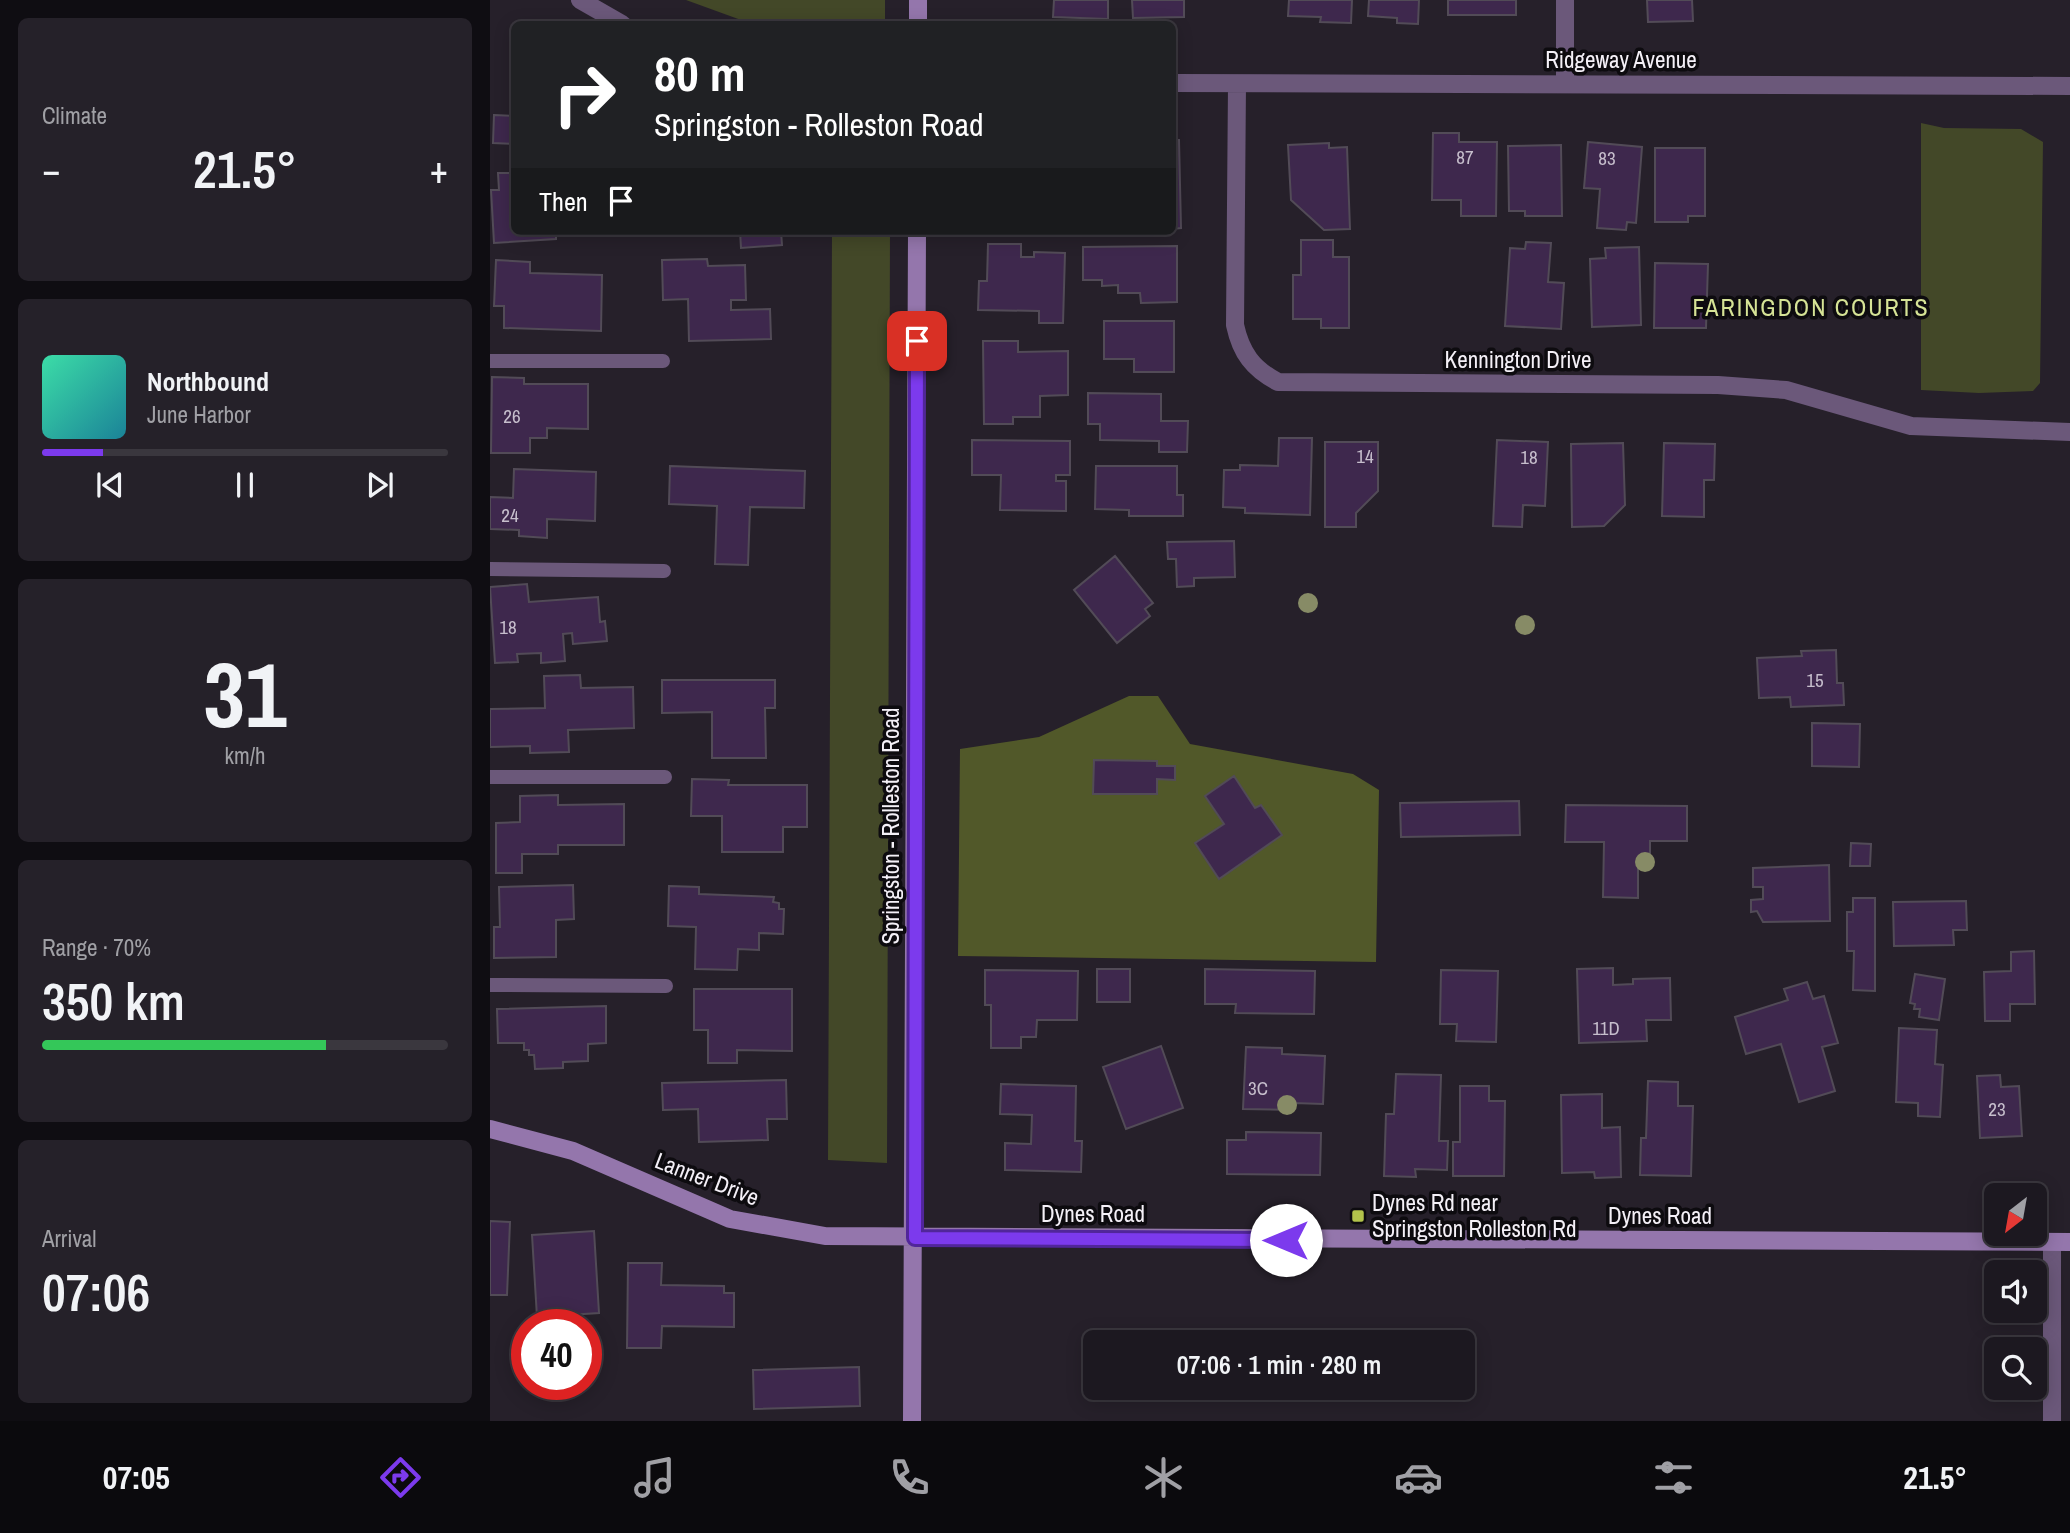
<!DOCTYPE html>
<meta charset="utf-8">
<style>
body{margin:0;font-family:"Archivo Narrow",sans-serif;background:#252129;color:#f1f3f6;height:100vh;display:flex;flex-direction:column;font-size:26px;white-space:nowrap}
*{box-sizing:border-box;margin:0}
p{font-size:23px;color:#a0a0a5}
.icon{flex:none;width:38px;height:38px;fill:none;stroke:currentColor;stroke-width:2;stroke-linecap:round;stroke-linejoin:round}
.map{position:relative;flex:1;overflow:hidden}
.details{display:flex;flex-direction:column;gap:18px;padding:18px;background:#0f0d12;width:490px}
.details>*{flex:none}
.top-card{position:absolute;left:21px;top:21px;width:665px;height:214px;border-radius:10px;box-shadow:0 4px 18px #0003,0 0 0 2px #3a373e;background:#202124;color:#fff;overflow:hidden}
.needle{width:46px;rotate:211deg}
.tools{position:absolute;left:1494px;top:1183px;display:grid;gap:14px}
.tools a{display:grid;place-items:center;width:63px;height:63px;border-radius:10px;background:#1c1820;box-shadow:0 4px 18px #0003,0 0 0 2px #3a373e;font-size:35px}
.speed{position:absolute;left:21px;top:1309px;display:flex;gap:14px;font-size:35px;font-weight:700;text-align:center}
.speed>*{display:grid;place-content:center;width:91px;height:91px;border-radius:50%;background:#1c1820;box-shadow:0 4px 18px #0003,0 0 0 2px #3a373e;line-height:1}
.speed .limit{border:10px solid #d22;background:#fff;color:#111}
.pin{position:absolute;display:grid;place-items:center;width:60px;height:60px;color:#fff;margin:-30px;border-radius:14px;box-shadow:0 4px 10px #0006}
.me{position:absolute;width:77px;margin:-38px;rotate:270deg;stroke-linejoin:round;filter:drop-shadow(0 0 5px #0008)}
.turn{display:flex;align-items:center;gap:24px;height:147px;padding:0 28px;font-size:32px}
.turn .icon{width:91px;height:91px;stroke-width:2.5}
.turn b{display:block;font-size:49px;line-height:60px}
.then{display:flex;align-items:center;height:66px;padding:0 28px;background:#0003;gap:14px;font-size:26px}
.big{font-size:52px;font-weight:600;line-height:1.1}
.details .widget{flex:1;display:flex;flex-direction:column;justify-content:center;gap:10px;min-width:0;padding:0 24px;border-radius:10px;background:#252129}
.details .dial{align-items:center;gap:0}
.dial b{font-size:91px;line-height:1}
.song{display:flex;align-items:center;gap:21px}
.cover{width:84px;height:84px;border-radius:10px;background:linear-gradient(135deg,hsl(160 70% 55%),hsl(190 70% 35%))}
.played{height:7px;border-radius:4px;background:linear-gradient(90deg,#7c3aed 15%,#3a373e 15%)}
.keys{display:flex;justify-content:space-around;direction:ltr}
.heat{display:flex;justify-content:space-between;align-items:center;font-size:38px;direction:ltr}
.charge{height:10px;border-radius:5px;background:linear-gradient(90deg,#34c759 70%,#3a373e 0)}
.trip{position:absolute;left:593px;top:1330px;width:392px;height:70px;border-radius:10px;background:#1c1820;box-shadow:0 4px 18px #0003,0 0 0 2px #3a373e;font-weight:600;line-height:70px;text-align:center}
.menu{display:flex;height:112px;justify-content:space-around;align-items:center;background:#0b0a0d;color:#a0a0a5}
.menu .icon{width:49px;height:49px}
.menu .selected{color:#7c3aed}
.menu b{font-size:32px;color:#f1f3f6}
main{display:flex;flex:1;min-height:0}
.map>svg:first-child{display:block}
</style>
<main>
<section class="details">
<div class="widget"><p>Climate</p>
<div class="heat"><a>−</a><b class="big">21.5°</b><a>+</a></div>
</div>
<div class="widget">
<div class="song"><i class="cover"></i><div><b>Northbound</b><p>June Harbor</p></div></div>
<div class="played"></div>
<div class="keys"><svg class="icon" aria-label="previous" viewBox="0 0 24 24"><path d="M18 5L8 12l10 7zM5 5v14"/></svg><svg class="icon" aria-label="pause" viewBox="0 0 24 24"><path d="M8 5v14M16 5v14"/></svg><svg class="icon" aria-label="next" viewBox="0 0 24 24"><path d="M6 5l10 7-10 7zM19 5v14"/></svg></div>
</div>
<div class="widget dial"><b>31</b><p>km/h</p></div>
<div class="widget"><p>Range · 70%</p><b class="big">350 km</b><div class="charge"></div></div>
<div class="widget"><p>Arrival</p><b class="big">07:06</b></div>
</section>
<div class="map">
<svg width="1580" height="1421" viewBox="0 0 1580 1421">
<rect width="100%" height="100%" fill="#26202a"/>
<path fill="#434828" d="M196,0H395V24H262Z
M1431,123L1454,128L1531,129L1553,142L1550,383L1543,391L1489,393L1431,390Z
M342,231H400L397,1163L338,1160Z"/>
<path fill="#515829" d="M639,696H668L700,744L863,774L889,790L886,962L468,956L470,749L549,737Z"/>
<path fill="#3e284d" stroke="#524b57" stroke-width="2" d="M564,0H618V19L563,17Z
M642,0H694V17L643,18Z
M799,0H862L861,23L830,22L831,17L798,16Z
M879,0H929L928,24L907,23V18L878,16Z
M958,0H1026V15H958Z
M1157,0H1202L1203,21L1158,22Z
M4,115L24,116V144L3,143Z
M943,133H969V142H1007L1006,216H971V200H942Z
M682,140H689L691,228L682,229Z
M1098,142L1152,147L1146,223L1137,222L1136,230L1107,228L1110,189L1094,188Z
M839,143V148L857,147L860,229L834,230L801,200L798,145Z
M1071,145L1072,216H1035V211H1019L1018,146Z
M1165,148H1215V216H1198V222H1165Z
M8,173H24V231H66V239L4,243L1,190H9Z
M250,231H291L292,245L251,248Z
M811,240H843V257H859V328H831V319H803V275H811Z
M1036,242L1061,243L1058,282L1074,283L1071,329L1015,326L1020,248L1035,249Z
M498,244H531V257H544V252L575,253L573,323H549V311L488,310L489,281H497Z
M687,246V302L651,303L650,293H628V285L612,286V280H593V247Z
M1149,247L1151,325L1102,327L1100,259L1116,258L1115,248Z
M217,259L218,266L255,265L256,300H241V310L280,309L281,339L199,341L198,299L173,300L172,260Z
M6,260L40,262V273L112,275L111,331L14,328V306H4Z
M1165,263L1218,264L1216,328H1164Z
M614,321H684V372H644V359H614Z
M493,341H528V352L578,351V395L550,396V417H523V424H494Z
M2,377L34,378V384H98V429L57,428V438H40V453H1Z
M598,393L671,394V421H698L697,452H669V441L610,440V424H598Z
M789,438H822L820,515L755,513V508L733,507L734,470H750V465L788,466Z
M482,440L580,441V475H566V481H576V511L510,510L511,475H482Z
M1007,440L1058,442L1055,506L1033,505L1032,527L1003,526Z
M835,442H888V491L866,513V527H835Z
M1133,443L1135,505L1114,526L1082,527L1081,444Z
M1174,443L1225,444L1224,480H1214V517L1172,516Z
M180,466L315,471L314,508L260,507L258,565L225,564L227,506L179,504Z
M606,466H687V495H693V516H639V510L605,509Z
M24,469L106,472L105,521L57,519V538L29,536V530L0,529V497L23,498Z
M744,541L745,577L704,578V586L687,587L686,559H678L677,542Z
M625,556L663,603L655,609L660,616L627,643L584,590Z
M37,584L39,602L108,597L110,622L115,621L117,641L83,644L82,633L73,634L75,661L51,663V653L27,654L28,662L5,663L0,587Z
M1346,650L1347,683H1353L1354,705L1301,707L1300,697L1269,698L1267,658L1312,656L1311,651Z
M90,675L91,688L143,687L144,728L78,730L79,752L40,753V746L0,747V709L55,708L54,676Z
M172,680H285V708H275L276,758H222V712L172,713Z
M1322,723L1370,724L1369,767L1322,766Z
M604,760L667,761V766H685V780L667,779V794H603Z
M744,776L765,808L771,805L792,835L729,879L705,843L734,824L715,796Z
M202,779L239,780L238,785H317V827H293V852H232V816H201Z
M68,795V805L134,804V845H68V854H32V873H6V823L30,822V796Z
M1029,801L1030,835L911,837L910,803Z
M1076,805L1197,806V841H1160V865L1148,864V898L1113,897L1114,842H1075Z
M1361,843L1381,844L1380,866H1360Z
M1339,865L1340,921L1273,922L1267,911L1261,912V900L1273,899V887H1263V868Z
M83,885L84,919L66,920V957L4,958V927H10L9,887Z
M179,886L209,887V894L284,897L283,902L289,903V909H294L293,934L269,933V950L248,949L247,970L205,969L206,927L178,926Z
M1363,898H1385V991L1363,990L1364,951H1357V912H1363Z
M1476,901L1477,930H1463L1464,945L1404,946L1403,902Z
M1544,951L1545,1004H1520V1021H1495L1494,972L1521,971V952Z
M1123,968V985L1143,984V979L1180,978L1181,1020H1156L1157,1041L1089,1043L1087,969Z
M607,969H640V1002H607Z
M715,969L825,971L824,1014L745,1013L746,1004H715Z
M495,970L588,971L587,1020H547L546,1037H531V1048H501V1005H495Z
M951,970L1008,971L1006,1042L966,1041L967,1024H950Z
M1425,974L1455,979L1449,1020L1429,1017L1430,1009H1424L1425,1004L1420,1003Z
M1317,982L1323,999L1334,996L1348,1043L1332,1047L1345,1091L1309,1102L1291,1044L1256,1054L1245,1017L1298,1000L1294,989Z
M204,989H302V1051L247,1050V1063H218V1030H204Z
M116,1006V1043L98,1044V1061L73,1062V1068L45,1069L44,1055H39V1050H34V1043H8L7,1009Z
M1409,1028L1447,1030L1445,1064L1453,1065L1450,1117L1428,1116V1103L1406,1102Z
M671,1046L693,1108L636,1129L613,1067Z
M756,1047L792,1048V1054L835,1056L833,1104L804,1103V1110L753,1109Z
M906,1074L951,1075L949,1141H958L957,1170L925,1169L926,1177L894,1176L896,1114H904Z
M1510,1075L1511,1087L1529,1086L1532,1136L1490,1138L1487,1076Z
M296,1080L297,1119H277L278,1140L209,1142L208,1109L173,1110L172,1083Z
M1158,1081L1188,1082V1106H1203L1201,1176L1150,1175L1151,1138H1156Z
M511,1084L586,1086L585,1141H592L591,1172L515,1170V1143L541,1144L542,1115L510,1114Z
M970,1086H999V1101H1015L1014,1176H963V1142H970Z
M1112,1094V1128L1130,1127L1131,1177L1105,1178L1104,1172L1072,1173L1071,1095Z
M756,1132L831,1133L830,1175L737,1174V1140H756Z
M0,1221L20,1222L17,1295H0Z
M104,1231L109,1313L47,1317L42,1235Z
M138,1263H172L171,1285L234,1286V1293H244V1327L172,1326L171,1348H137Z
M369,1367L370,1406L264,1409L263,1370Z"/>
<g fill="none" stroke-linecap="round" stroke-linejoin="round">
<path stroke="#6b587a" stroke-width="14" d="M0,361H173
M0,569L174,571
M0,777H175
M0,985L176,986"/>
<path stroke="#6b587a" stroke-width="18" d="M90,0L132,24
M682,83L1580,86
M747,84L745,325C751,353 763,369 788,382L1228,385L1296,390L1421,426L1580,432
M1075,84V0
M1562,1421V1242"/>
<path stroke="#9476ac" stroke-width="18" d="M428,24V0
M0,1129L83,1151L240,1219L335,1236L1580,1242
M422,1421L427,231"/>
</g>
<g fill="#878b66">
<circle cx="818" cy="603" r="10"/>
<circle cx="1035" cy="625" r="10"/>
<circle cx="1155" cy="862" r="10"/>
<circle cx="797" cy="1105" r="10"/>
</g>
<g fill="none" stroke-linecap="round" stroke-linejoin="round">
<defs>
<path id="route" d="M427,341L425,1238L796,1240"/>
</defs>
<use href="#route" stroke="#51269a" stroke-width="18"/>
<use href="#route" stroke="#7c3aed" stroke-width="12"/>
</g>
<rect fill="#b2c24b" stroke="#0d0b0f" stroke-width="2.5" x="861" y="1209" width="14" height="14" rx="3.5"/>
<g text-anchor="middle" stroke-width="7" stroke-linejoin="round" paint-order="stroke">
<g font-size="19" fill="#c6becc">
<text x="975" y="164">87</text>
<text x="1117" y="165">83</text>
<text x="22" y="423">26</text>
<text x="875" y="463">14</text>
<text x="1039" y="464">18</text>
<text x="20" y="522">24</text>
<text x="18" y="634">18</text>
<text x="1325" y="687">15</text>
<text x="1116" y="1035">11D</text>
<text x="768" y="1095">3C</text>
<text x="1507" y="1116">23</text>
</g>
<g font-size="23" fill="#f4f0f7" stroke="#0d0b0f">
<text x="1131" y="68">Ridgeway Avenue</text>
<text x="1028" y="368">Kennington Drive</text>
<text transform="translate(401 826) rotate(-90)" y="8">Springston - Rolleston Road</text>
<text transform="translate(217 1179) rotate(21)" y="8">Lanner Drive</text>
<text x="603" y="1222">Dynes Road</text>
<text x="1170" y="1224">Dynes Road</text>
</g>
<g font-size="23" fill="#f4f0f7" stroke="#0d0b0f" text-anchor="start">
<text x="882" y="1211">Dynes Rd near<tspan x="882" dy="26">Springston Rolleston Rd</tspan></text>
</g>
<g font-size="24" letter-spacing="2" fill="#d6e396" stroke="#0d0b0f">
<text x="1321" y="316">FARINGDON COURTS</text>
</g>
</g>
</svg>
<div class="tools">
<a><svg class="needle" viewBox="-14 -14 28 28"><path d="M0-13l5 13h-10z" fill="#e53935"/><path d="M0 13l5-13h-10z" fill="#a0a0a5"/></svg></a>
<a><svg class="icon" aria-label="sound" viewBox="0 0 24 24"><path d="M4 9h4l5-4v14l-5-4H4zM17 9q2 3 0 6"/></svg></a>
<a><svg class="icon" aria-label="search" viewBox="0 0 24 24"><circle cx="10" cy="10" r="6"/><path d="M15 15l6 6"/></svg></a>
</div>
<div class="speed"><div class="limit">40</div></div>
<div class="pin" style="left:427px;top:341px;background:#d93025"><svg class="icon" aria-label="arrive" viewBox="0 0 24 24"><path d="M6 21V4h12l-3 4 3 4H6"/></svg></div>
<svg class="me" style="left:796px;top:1240px" viewBox="-20 -20 40 40"><circle r="19" fill="#fff"/><path d="M0-13L10 11 0 6-10 11z" fill="#7c3aed"/></svg>
<div class="trip">07:06 · 1 min · 280 m</div>
<div class="top-card">
<div class="turn"><svg class="icon" aria-label="right" viewBox="0 0 24 24"><path d="M7 20v-9h11M14 6l5 5-5 5"/></svg><div><b>80 m</b>Springston - Rolleston Road</div></div>
<div class="then">Then<svg class="icon" aria-label="arrive" viewBox="0 0 24 24"><path d="M6 21V4h12l-3 4 3 4H6"/></svg></div>
</div>
</div>
</main>
<nav class="menu">
<b>07:05</b>
<svg class="icon selected" aria-label="directions" viewBox="0 0 24 24"><path d="M12 3l9 9-9 9-9-9zM9 14v-3h6M13 9l2 2-2 2"/></svg>
<svg class="icon" aria-label="music" viewBox="0 0 24 24"><path d="M9 18V5l10-2v13"/><circle cx="6" cy="18" r="3"/><circle cx="16" cy="16" r="3"/></svg>
<svg class="icon" aria-label="phone" viewBox="0 0 24 24"><path d="M5 4h4l2 5-3 2q2 4 5 5l2-3 5 2v4C11 20 4 13 5 4z"/></svg>
<svg class="icon" aria-label="climate" viewBox="0 0 24 24"><path d="M12 3v18M4 7l16 10M4 17L20 7"/></svg>
<svg class="icon" aria-label="car" viewBox="0 0 24 24"><path d="M5 17H2v-5l4-1 3-4h7l3 4 3 1v5h-3M9 17h6M6 11h13"/><circle cx="7" cy="17" r="2"/><circle cx="17" cy="17" r="2"/></svg>
<svg class="icon" aria-label="filters" viewBox="0 0 24 24"><path d="M4 7h16M4 17h16"/><circle cx="9" cy="7" r="2"/><circle cx="15" cy="17" r="2"/></svg>
<b>21.5°</b>
</nav>
